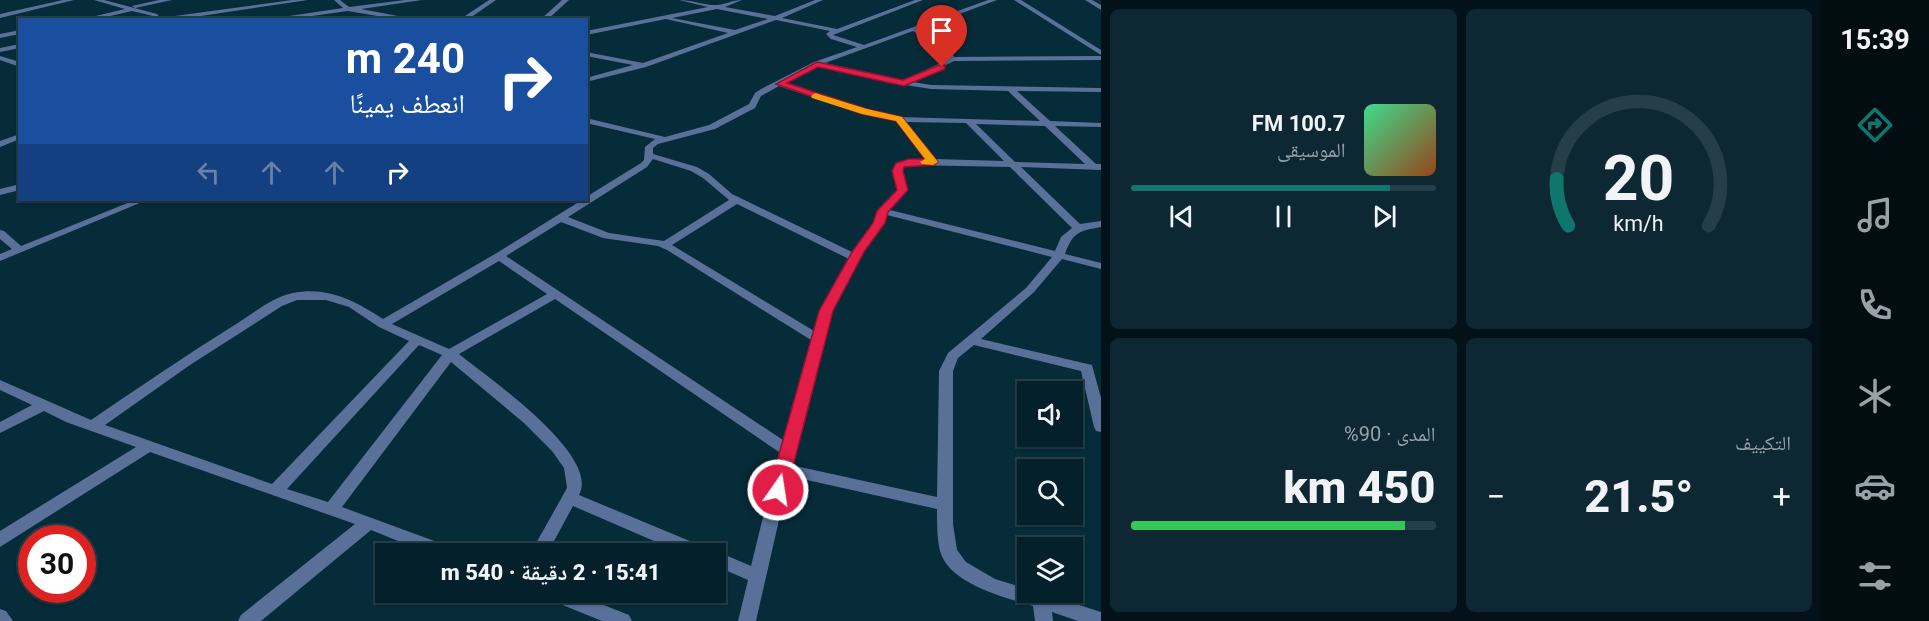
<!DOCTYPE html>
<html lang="ar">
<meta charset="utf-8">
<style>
body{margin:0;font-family:Roboto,"Noto Naskh Arabic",sans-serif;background:#0d2833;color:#f1f3f6;direction:rtl;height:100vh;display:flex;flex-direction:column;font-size:22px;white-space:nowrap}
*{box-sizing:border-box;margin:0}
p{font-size:20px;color:#97a3a9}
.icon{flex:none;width:33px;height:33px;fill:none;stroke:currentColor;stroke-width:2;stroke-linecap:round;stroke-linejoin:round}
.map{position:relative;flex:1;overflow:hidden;direction:ltr}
.sheet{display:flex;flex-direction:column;gap:9px;padding:9px;background:#021218;width:720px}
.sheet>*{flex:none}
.hud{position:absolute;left:18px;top:18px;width:570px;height:183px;border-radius:0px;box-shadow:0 2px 4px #0004,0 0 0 2px #253e47;direction:rtl;background:#1a4fa0;color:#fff;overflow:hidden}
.buttons{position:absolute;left:1017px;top:381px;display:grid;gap:12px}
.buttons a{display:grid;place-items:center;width:66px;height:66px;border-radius:0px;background:#04202b;box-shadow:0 2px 4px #0004,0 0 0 2px #253e47;font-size:30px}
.speed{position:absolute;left:18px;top:525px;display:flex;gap:12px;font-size:30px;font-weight:700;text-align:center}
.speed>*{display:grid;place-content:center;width:78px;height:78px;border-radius:50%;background:#04202b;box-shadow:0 2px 4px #0004,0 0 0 2px #253e47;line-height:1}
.speed .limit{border:9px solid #d22;background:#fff;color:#111}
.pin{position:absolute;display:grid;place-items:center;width:51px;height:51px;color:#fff;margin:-62px -26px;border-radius:50% 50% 50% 0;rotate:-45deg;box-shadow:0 0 6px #0007}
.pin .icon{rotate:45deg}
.me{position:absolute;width:66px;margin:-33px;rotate:13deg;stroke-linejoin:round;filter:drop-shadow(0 0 4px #0008)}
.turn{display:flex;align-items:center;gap:21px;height:126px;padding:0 24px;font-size:27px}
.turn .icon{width:78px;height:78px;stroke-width:2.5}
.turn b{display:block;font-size:42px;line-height:51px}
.lanes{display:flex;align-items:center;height:57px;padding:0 24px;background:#0003;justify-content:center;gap:30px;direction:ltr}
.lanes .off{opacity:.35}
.big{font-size:45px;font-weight:800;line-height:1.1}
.sheet .tile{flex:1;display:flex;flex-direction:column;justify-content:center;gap:9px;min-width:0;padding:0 21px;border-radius:9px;background:#0d2833}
.sheet .dial{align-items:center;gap:0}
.dial svg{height:156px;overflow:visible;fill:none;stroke:#253e47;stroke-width:7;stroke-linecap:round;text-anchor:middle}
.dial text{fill:#f1f3f6;stroke:none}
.song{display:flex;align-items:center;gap:18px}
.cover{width:72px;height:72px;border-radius:9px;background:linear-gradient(135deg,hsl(150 70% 55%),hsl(20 70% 35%))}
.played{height:6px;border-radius:3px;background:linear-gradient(90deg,#0f766e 85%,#253e47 85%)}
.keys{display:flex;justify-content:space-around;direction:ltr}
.heat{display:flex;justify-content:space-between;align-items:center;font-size:33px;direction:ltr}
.charge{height:9px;border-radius:4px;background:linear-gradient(90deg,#34c759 90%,#253e47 0)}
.sheet .tiles{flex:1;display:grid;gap:9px;grid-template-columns:repeat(2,1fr)}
.trip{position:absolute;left:375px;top:543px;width:351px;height:60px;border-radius:0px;background:#04202b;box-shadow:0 2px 4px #0004,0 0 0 2px #253e47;font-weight:800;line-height:60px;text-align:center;direction:rtl}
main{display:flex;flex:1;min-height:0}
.tabs{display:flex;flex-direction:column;width:108px;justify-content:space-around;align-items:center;background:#020d11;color:#97a3a9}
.tabs .icon{width:42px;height:42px}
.tabs .current{color:#0f766e}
.tabs b{font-size:27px;color:#f1f3f6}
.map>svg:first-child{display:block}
</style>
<main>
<nav class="tabs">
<b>15:39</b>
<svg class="icon current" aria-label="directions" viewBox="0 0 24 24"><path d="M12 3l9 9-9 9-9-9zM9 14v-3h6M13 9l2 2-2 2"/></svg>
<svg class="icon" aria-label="music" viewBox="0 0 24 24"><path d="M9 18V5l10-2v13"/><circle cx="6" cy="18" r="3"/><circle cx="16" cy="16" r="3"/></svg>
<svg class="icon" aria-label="phone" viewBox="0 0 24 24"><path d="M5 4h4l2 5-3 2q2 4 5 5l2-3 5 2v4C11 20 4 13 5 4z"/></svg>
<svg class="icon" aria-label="climate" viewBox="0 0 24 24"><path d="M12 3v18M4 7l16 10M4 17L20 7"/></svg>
<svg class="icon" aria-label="car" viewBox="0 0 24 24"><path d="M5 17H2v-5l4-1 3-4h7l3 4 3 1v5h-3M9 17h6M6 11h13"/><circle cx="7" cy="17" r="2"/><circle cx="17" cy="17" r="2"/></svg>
<svg class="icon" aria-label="filters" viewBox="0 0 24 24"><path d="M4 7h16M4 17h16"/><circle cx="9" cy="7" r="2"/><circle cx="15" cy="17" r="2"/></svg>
</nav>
<section class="sheet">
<div class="tiles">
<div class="tile dial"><svg viewBox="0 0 100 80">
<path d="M14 69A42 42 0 1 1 86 69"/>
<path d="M14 69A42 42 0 0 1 8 45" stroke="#0f766e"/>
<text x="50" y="56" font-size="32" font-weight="700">20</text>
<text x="50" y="72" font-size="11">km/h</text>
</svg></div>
<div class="tile">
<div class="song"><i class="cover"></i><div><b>100.7 FM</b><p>الموسيقى</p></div></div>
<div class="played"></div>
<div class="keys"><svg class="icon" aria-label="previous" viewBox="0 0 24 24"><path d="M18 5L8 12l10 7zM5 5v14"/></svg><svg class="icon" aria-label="pause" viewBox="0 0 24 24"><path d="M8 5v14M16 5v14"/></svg><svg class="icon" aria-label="next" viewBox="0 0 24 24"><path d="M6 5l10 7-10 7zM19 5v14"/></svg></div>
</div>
<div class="tile"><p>التكييف</p>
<div class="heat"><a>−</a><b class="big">21.5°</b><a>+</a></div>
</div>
<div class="tile"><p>المدى · 90%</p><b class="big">450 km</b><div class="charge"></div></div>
</div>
</section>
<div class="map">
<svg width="1101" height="621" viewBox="0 0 1101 621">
<rect width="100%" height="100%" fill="#062b39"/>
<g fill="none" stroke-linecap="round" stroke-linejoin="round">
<path fill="#597099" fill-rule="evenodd" d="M63,0H74L0,18V14Z
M94,0H104L157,14L160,18L292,0H308L174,20H153V16L132,11L93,20H79L125,9Z
M159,0H172L135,8L132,6Z
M334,0H340L349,7L405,0H422L361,9L419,20H401L348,11L283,20H262L343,8Z
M489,0H496L467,20H459Z
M562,0H569L547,20H540Z
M679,0C692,0 706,6 718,5C726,4 733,0 742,0L725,7L775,16L815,0H823L782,18L837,29L915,0H923L833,35L864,45L988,0H997L919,29L948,47L954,57L1101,56V60L954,61L913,82L931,85L1101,88V92L1017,91L1050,121L1101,123V127L1055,126L1096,164H1101V170L1021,167L1080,224L1101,221V227C1079,231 1073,232 1065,254L1101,263V269L1062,259L1034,292L981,339L1092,365L1101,398V432L1096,431L1094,427L1081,371L974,345L958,358L953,371V524L957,550L966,562L995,579L1028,589V592H1039L1101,612V621H1078L1052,612L1053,621H1035L1033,606C1004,597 949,584 940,551C937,538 937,523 937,509L789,476L756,621H738L748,580L716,566V554H684L573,506L547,554H530L567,488L564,468L552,451L524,423L451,362L342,507L456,549L458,554H430L371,530L261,621H238L241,615L355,524L150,452L0,547V531L136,447L66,422L44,411L0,433V422L32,405L0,390V380L91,420C138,388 185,356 233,326C251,315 272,297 293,293C327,286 356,301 383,319L495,254L582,200H586V197L641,163L644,160L645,147L655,139L586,123V118L665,137L709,125L749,104L755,93L761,89L814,62L857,47L831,39L826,34L830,31L776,20L646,67L586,82V78L633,65L586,56V52L643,63L728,33L666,19L586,35V31L708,7ZM717,9L768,19L735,30L672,18ZM913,31L943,49L947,60L904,80L825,63ZM818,66L893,83L931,89L1008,91L1040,121L899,117L867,110L785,83ZM779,86L862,114L896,121L925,159H909L896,163L892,171L897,190L879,209L874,223L852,252L732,194L709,174L697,167L653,154V148L658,144L715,129L755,108L761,96ZM905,122L966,123L1004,161L935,159ZM976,124L1045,126L1085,164L1015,162ZM653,159L691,171L703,178L729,200L664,241L609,233L568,217L647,167ZM910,165L1010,167L1072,228L1061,237L1055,251L890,210L907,190L902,171L903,167ZM737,204L849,259L820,311L814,331L672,245ZM887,215L1052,257L1026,288L948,353L939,371L937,497L791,465L832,311L863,252L884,223ZM561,222L603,238L658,246L667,250L811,340L783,440L506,256ZM499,261L547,294L449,349L392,324ZM555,299L779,452L751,566L716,551L711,553L709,549L579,495C601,455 487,377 459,354ZM297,300H326L349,307L379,327L409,341L272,484L105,425L190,365L282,306ZM419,345L442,355L328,502L287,489Z
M1014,0H1021L1101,50V55Z
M1085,0H1092L1101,5V10Z
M20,30V34L0,38V34Z
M20,44V48L0,52V48Z
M0,56L20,62V67L0,60Z
M20,134V139L0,147V141Z
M20,184V190L0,195V189Z
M135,200H147L0,261V254L12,249L0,239V230L4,231L21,246Z
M540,592H571L629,615L632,621H602L543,597Z
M0,609L6,611L13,621H0Z"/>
</g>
<path fill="#e11d48" stroke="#92132f" stroke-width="1.5" d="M817,62L903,80L939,65H945V69L904,86L818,67L787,83L867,109L902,117L938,162L933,165L904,167L903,171L908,190L888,212L885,223L864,252L833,311L787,490L784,495L778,497L772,495L769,490L819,311L852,252L873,223L877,211L897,190L892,171L896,163L909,159H925L896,121L862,114L776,84Z"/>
<path fill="#f59e0b" d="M815,93L867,109L902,117L938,162L933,165L922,164L920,162L925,159L896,121L862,114L812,98L811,96Z"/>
</svg>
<div class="buttons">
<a><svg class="icon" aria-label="sound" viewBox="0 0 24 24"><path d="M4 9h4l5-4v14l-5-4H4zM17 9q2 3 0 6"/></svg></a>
<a><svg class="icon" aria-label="search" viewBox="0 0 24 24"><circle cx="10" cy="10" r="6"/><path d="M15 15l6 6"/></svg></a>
<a><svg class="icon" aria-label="layers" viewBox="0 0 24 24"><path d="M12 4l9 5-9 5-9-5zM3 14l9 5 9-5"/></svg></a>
</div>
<div class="speed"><div class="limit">30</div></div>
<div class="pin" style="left:942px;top:67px;background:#d93025"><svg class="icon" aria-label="arrive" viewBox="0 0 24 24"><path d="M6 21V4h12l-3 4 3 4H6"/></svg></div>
<svg class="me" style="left:778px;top:490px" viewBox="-20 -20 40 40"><circle r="17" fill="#e11d48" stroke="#fff" stroke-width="3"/><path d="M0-11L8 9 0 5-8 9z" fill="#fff"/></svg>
<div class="trip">15:41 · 2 دقيقة · 540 m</div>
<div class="hud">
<div class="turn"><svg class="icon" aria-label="right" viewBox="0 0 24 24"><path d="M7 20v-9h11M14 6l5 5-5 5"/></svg><div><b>240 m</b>انعطف يمينًا</div></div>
<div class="lanes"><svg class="icon off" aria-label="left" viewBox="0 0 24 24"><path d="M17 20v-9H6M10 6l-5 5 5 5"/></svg><svg class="icon off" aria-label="ahead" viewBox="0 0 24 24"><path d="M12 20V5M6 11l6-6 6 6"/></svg><svg class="icon off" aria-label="ahead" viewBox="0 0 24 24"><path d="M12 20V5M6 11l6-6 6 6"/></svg><svg class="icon" aria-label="right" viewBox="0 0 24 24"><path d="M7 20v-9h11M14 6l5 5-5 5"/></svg></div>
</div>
</div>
</main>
